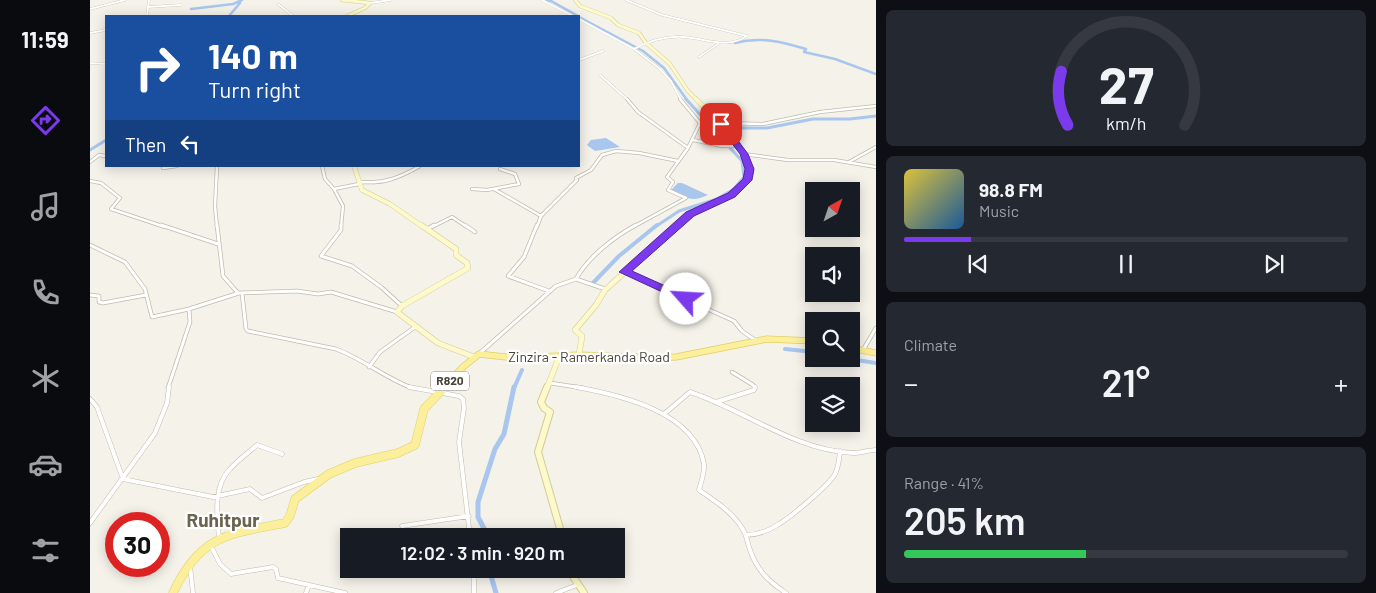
<!DOCTYPE html>
<meta charset="utf-8">
<style>
body{margin:0;font-family:Barlow,sans-serif;background:#242831;color:#f1f3f6;height:100vh;display:flex;flex-direction:column;font-size:19px;white-space:nowrap}
*{box-sizing:border-box;margin:0}
p{font-size:16px;color:#9ea1a6}
.icon{flex:none;width:28px;height:28px;fill:none;stroke:currentColor;stroke-width:2;stroke-linecap:round;stroke-linejoin:round}
.map{position:relative;flex:1;overflow:hidden}
.side{display:flex;flex-direction:column;gap:10px;padding:10px;background:#0d0f14;width:500px}
.side>*{flex:none}
.top-card{position:absolute;left:15px;top:15px;width:475px;height:152px;border-radius:0px;box-shadow:0 2px 12px #0003;background:#1a4fa0;color:#fff;overflow:hidden}
.needle{width:32px;rotate:40deg}
.buttons{position:absolute;left:715px;top:182px;display:grid;gap:10px}
.buttons a{display:grid;place-items:center;width:55px;height:55px;border-radius:0px;background:#171b24;box-shadow:0 2px 12px #0003;font-size:25px}
.speed{position:absolute;left:15px;top:512px;display:flex;gap:10px;font-size:25px;font-weight:700;text-align:center}
.speed>*{display:grid;place-content:center;width:65px;height:65px;border-radius:50%;background:#171b24;box-shadow:0 2px 12px #0003;line-height:1}
.speed .limit{border:8px solid #d22;background:#fff;color:#111}
.pin{position:absolute;display:grid;place-items:center;width:42px;height:42px;color:#fff;margin:-21px;border-radius:10px;box-shadow:0 2px 8px #0006}
.me{position:absolute;width:55px;margin:-28px;rotate:296deg;stroke-linejoin:round;filter:drop-shadow(0 0 4px #0008)}
.turn{display:flex;align-items:center;gap:18px;height:105px;padding:0 20px;font-size:22px}
.turn .icon{width:65px;height:65px;stroke-width:2.5}
.turn b{display:block;font-size:35px;line-height:42px}
.then{display:flex;align-items:center;height:48px;padding:0 20px;background:#0003;gap:10px;font-size:19px}
.big{font-size:38px;font-weight:600;line-height:1.1}
.side .card{flex:1;display:flex;flex-direction:column;justify-content:center;gap:8px;min-width:0;padding:0 18px;border-radius:8px;background:#242831}
.side .dial{align-items:center;gap:0}
.dial svg{height:130px;overflow:visible;fill:none;stroke:#363941;stroke-width:7;stroke-linecap:round;text-anchor:middle}
.dial text{fill:#f1f3f6;stroke:none}
.song{display:flex;align-items:center;gap:15px}
.cover{width:60px;height:60px;border-radius:8px;background:linear-gradient(135deg,hsl(50 70% 55%),hsl(210 70% 35%))}
.played{height:5px;border-radius:2px;background:linear-gradient(90deg,#7c3aed 15%,#363941 15%)}
.keys{display:flex;justify-content:space-around;direction:ltr}
.heat{display:flex;justify-content:space-between;align-items:center;font-size:28px;direction:ltr}
.charge{height:8px;border-radius:4px;background:linear-gradient(90deg,#34c759 41%,#363941 0)}
.trip{position:absolute;left:250px;top:528px;width:285px;height:50px;border-radius:0px;background:#171b24;box-shadow:0 2px 12px #0003;font-weight:600;line-height:50px;text-align:center}
main{display:flex;flex:1;min-height:0}
.tab-bar{display:flex;flex-direction:column;width:90px;justify-content:space-around;align-items:center;background:#090b0e;color:#9ea1a6}
.tab-bar .icon{width:35px;height:35px}
.tab-bar .selected{color:#7c3aed}
.tab-bar b{font-size:22px;color:#f1f3f6}
.map>svg:first-child{display:block}
</style>
<main>
<nav class="tab-bar">
<b>11:59</b>
<svg class="icon selected" aria-label="directions" viewBox="0 0 24 24"><path d="M12 3l9 9-9 9-9-9zM9 14v-3h6M13 9l2 2-2 2"/></svg>
<svg class="icon" aria-label="music" viewBox="0 0 24 24"><path d="M9 18V5l10-2v13"/><circle cx="6" cy="18" r="3"/><circle cx="16" cy="16" r="3"/></svg>
<svg class="icon" aria-label="phone" viewBox="0 0 24 24"><path d="M5 4h4l2 5-3 2q2 4 5 5l2-3 5 2v4C11 20 4 13 5 4z"/></svg>
<svg class="icon" aria-label="climate" viewBox="0 0 24 24"><path d="M12 3v18M4 7l16 10M4 17L20 7"/></svg>
<svg class="icon" aria-label="car" viewBox="0 0 24 24"><path d="M5 17H2v-5l4-1 3-4h7l3 4 3 1v5h-3M9 17h6M6 11h13"/><circle cx="7" cy="17" r="2"/><circle cx="17" cy="17" r="2"/></svg>
<svg class="icon" aria-label="filters" viewBox="0 0 24 24"><path d="M4 7h16M4 17h16"/><circle cx="9" cy="7" r="2"/><circle cx="15" cy="17" r="2"/></svg>
</nav>
<div class="map">
<svg width="786" height="593" viewBox="0 0 786 593">
<rect width="100%" height="100%" fill="#f4f2e9"/>
<path fill="#a8c6ee" d="M516,138L530,147L505,151L497,145L501,140Z
M588,183H592L618,195C601,203 597,198 581,190Z"/>
<g fill="none" stroke-linecap="round" stroke-linejoin="round">
<path stroke="#a8c6ee" stroke-width="2.5" d="M454,0L461,1L488,16
M101,9L143,4L152,0
M139,16L150,3
M489,17L553,51L574,68L597,100
M645,43C670,36 692,42 716,49L714,52L745,59L786,74"/>
<path stroke="#a8c6ee" stroke-width="3" d="M624,128H677L723,119H760L786,116
M0,150L16,140
M565,227L589,211L627,199L644,189L654,177L652,161L596,99"/>
<path stroke="#a8c6ee" stroke-width="4" d="M502,284L529,256L567,225
M695,349L724,352
M760,359L786,363
M424,388L432,370"/>
<path stroke="#a8c6ee" stroke-width="5" d="M398,536L388,517V502L405,449L414,434L424,387
M399,569L406,593"/>
<defs>
<path id="street-far3" d="M452,0L483,16
M536,0L572,15L657,36
M280,3L301,0
M188,4L203,16
M58,7L91,5
M0,9L35,0
M57,16L59,0
M489,19L544,49
M0,33L16,30
M609,57L628,44
M489,60L513,51
M0,63L16,64
M510,75L538,100
M591,100L581,81L570,69L544,49C559,41 576,36 593,37C616,38 635,50 657,36"/>
<path id="street-far2" d="M537,99L548,112L598,148L577,177L583,182L578,190L596,198L543,227
M590,99L610,123L598,148
M630,123L673,124L730,112L786,106
M603,140L632,146H647
M654,154L698,160H744L786,167
M0,162L9,155L16,156
M759,162L786,147
M127,166L125,206L127,227
M232,166L235,179L244,189L269,184
M73,168L87,166
M0,181L11,183L30,198L21,209L75,227
M270,182C294,184 309,178 330,166
M244,189L253,206L251,227
M382,189L397,190L429,184L425,174L410,169
M404,189L451,216
M342,227L362,217L377,227
M447,227L451,216L487,180L486,178L501,170L512,155L526,151L549,153L588,161"/>
<path id="street-far1" d="M71,225L128,244
M127,225L133,276L148,293
M251,225V230L231,256L262,266L291,287L312,306
M375,225L385,232
M447,225L434,257L418,276L459,291
M337,229L344,225
M0,245L35,262L55,289L62,317L99,309L149,293L207,291L228,294L241,292L307,312
M535,272L644,321L652,331L665,340
M486,279C498,257 524,237 546,225
M152,293L156,329L158,331L246,349C273,359 295,378 322,388
M0,295L9,296V302L13,303L56,295
M773,350L786,328
M390,353L466,286L486,279L515,289
M279,367L290,352L325,327
M642,372L663,385L665,388
M460,383L493,388
M78,388L100,322L99,309"/>
<path id="street" d="M319,387L369,396L373,399L374,408L369,442L380,536
M486,387C530,395 605,412 614,464C615,472 611,482 609,490C625,501 642,512 652,528C657,535 657,542 660,550C667,570 678,581 696,593
M0,399L7,407L33,479L123,497L160,489L172,498L214,482L228,479
M626,402L664,390L665,387
M574,414L600,392C655,410 703,450 763,453C771,453 778,450 786,450
M0,523L65,433L77,403L79,387
M312,526L379,516
M656,535C667,535 680,530 689,524C701,517 739,485 745,474C749,466 749,459 750,451
M129,538C127,516 123,486 140,469C148,460 158,453 167,445L192,454
M121,546L130,564L141,574L183,567L186,569L188,578L255,593
M100,566L103,593
M384,569V593
M216,593L219,585
M466,593L487,585"/>
<path id="secondary-far3" d="M252,0L280,3
M485,0L490,6L521,18L528,25L549,33L556,43L580,64L598,91L607,100
M257,16L275,8L280,3"/>
<path id="secondary-far2" d="M264,166L272,190L300,204L333,227
M586,227C590,223 595,217 600,214C616,204 638,200 652,187C678,163 622,115 606,99"/>
<path id="secondary-far1" d="M331,225L366,249V255L377,263L378,268L312,306L307,312L348,343L384,357
M489,355L492,336L485,330L506,305L515,290L587,225
M457,388L469,357"/>
<path id="secondary" d="M457,387L451,402L454,408L460,412L448,452L471,532L469,536
M478,569L494,593"/>
<path id="primary-far1" d="M761,348L786,353
M353,388L373,367L389,354L424,358L489,355L565,358L586,357L677,339L724,341"/>
<path id="primary" d="M83,593C110,535 138,534 195,523L200,516L205,499L239,474L265,463L308,453L325,445L334,409L355,387"/>
</defs>
<use href="#street-far3" stroke="#bfbcac" stroke-width="2.5"/>
<use href="#street-far2" stroke="#bfbcac" stroke-width="4"/>
<use href="#street-far1" stroke="#bfbcac" stroke-width="4.5"/>
<use href="#street" stroke="#bfbcac" stroke-width="5"/>
<use href="#secondary-far3" stroke="#d2cc9a" stroke-width="4"/>
<use href="#secondary-far2" stroke="#d2cc9a" stroke-width="5"/>
<use href="#secondary-far1" stroke="#d2cc9a" stroke-width="6"/>
<use href="#secondary" stroke="#d2cc9a" stroke-width="8"/>
<use href="#primary-far1" stroke="#e0d06b" stroke-width="7"/>
<use href="#primary" stroke="#e0d06b" stroke-width="9"/>
<use href="#street-far3" stroke="#fff" stroke-width="2"/>
<use href="#street-far2" stroke="#fff" stroke-width="2.5"/>
<use href="#street-far1" stroke="#fff" stroke-width="3"/>
<use href="#street" stroke="#fff" stroke-width="4"/>
<use href="#secondary-far3" stroke="#fdf9ca" stroke-width="3"/>
<use href="#secondary-far2" stroke="#fdf9ca" stroke-width="4"/>
<use href="#secondary-far1" stroke="#fdf9ca" stroke-width="5"/>
<use href="#secondary" stroke="#fdf9ca" stroke-width="6"/>
<use href="#primary-far1" stroke="#fbef9b" stroke-width="5.5"/>
<use href="#primary" stroke="#fbef9b" stroke-width="8"/>
</g>
<path fill="#7c3aed" stroke="#51269a" d="M631,121L634,122L658,154L664,169L662,180L645,197L604,216L542,271L600,297L602,299L600,302L596,303L529,272L596,212L638,193L653,179L655,169L650,154L627,124Z"/>
<g text-anchor="middle" stroke-width="4.5" stroke-linejoin="round" paint-order="stroke">
<rect fill="#fff" stroke="#7e7c73" stroke-width="1" x="341" y="371.5" width="38" height="19" rx="4"/>
<g font-size="12" font-weight="bold" fill="#474437">
<text x="360" y="385">R820</text>
</g>
<g font-size="14" fill="#474437" stroke="#fff">
<text x="499" y="362">Zinzira - Ramerkanda Road</text>
</g>
<g font-size="19" font-weight="bold" fill="#6a634f" stroke="#fff">
<text x="133" y="527">Ruhitpur</text>
</g>
</g>
</svg>
<div class="buttons">
<a><svg class="needle" viewBox="-14 -14 28 28"><path d="M0-13l5 13h-10z" fill="#e53935"/><path d="M0 13l5-13h-10z" fill="#9ea1a6"/></svg></a>
<a><svg class="icon" aria-label="sound" viewBox="0 0 24 24"><path d="M4 9h4l5-4v14l-5-4H4zM17 9q2 3 0 6"/></svg></a>
<a><svg class="icon" aria-label="search" viewBox="0 0 24 24"><circle cx="10" cy="10" r="6"/><path d="M15 15l6 6"/></svg></a>
<a><svg class="icon" aria-label="layers" viewBox="0 0 24 24"><path d="M12 4l9 5-9 5-9-5zM3 14l9 5 9-5"/></svg></a>
</div>
<div class="speed"><div class="limit">30</div></div>
<div class="pin" style="left:631px;top:124px;background:#d93025"><svg class="icon" aria-label="arrive" viewBox="0 0 24 24"><path d="M6 21V4h12l-3 4 3 4H6"/></svg></div>
<svg class="me" style="left:596px;top:299px" viewBox="-20 -20 40 40"><circle r="19" fill="#fff"/><path d="M0-13L10 11 0 6-10 11z" fill="#7c3aed"/></svg>
<div class="trip">12:02 · 3 min · 920 m</div>
<div class="top-card">
<div class="turn"><svg class="icon" aria-label="right" viewBox="0 0 24 24"><path d="M7 20v-9h11M14 6l5 5-5 5"/></svg><div><b>140 m</b>Turn right</div></div>
<div class="then">Then<svg class="icon" aria-label="left" viewBox="0 0 24 24"><path d="M17 20v-9H6M10 6l-5 5 5 5"/></svg></div>
</div>
</div>
<section class="side">
<div class="card dial"><svg viewBox="0 0 100 80">
<path d="M14 69A42 42 0 1 1 86 69"/>
<path d="M14 69A42 42 0 0 1 10 36" stroke="#7c3aed"/>
<text x="50" y="56" font-size="32" font-weight="700">27</text>
<text x="50" y="72" font-size="11">km/h</text>
</svg></div>
<div class="card">
<div class="song"><i class="cover"></i><div><b>98.8 FM</b><p>Music</p></div></div>
<div class="played"></div>
<div class="keys"><svg class="icon" aria-label="previous" viewBox="0 0 24 24"><path d="M18 5L8 12l10 7zM5 5v14"/></svg><svg class="icon" aria-label="pause" viewBox="0 0 24 24"><path d="M8 5v14M16 5v14"/></svg><svg class="icon" aria-label="next" viewBox="0 0 24 24"><path d="M6 5l10 7-10 7zM19 5v14"/></svg></div>
</div>
<div class="card"><p>Climate</p>
<div class="heat"><a>−</a><b class="big">21°</b><a>+</a></div>
</div>
<div class="card"><p>Range · 41%</p><b class="big">205 km</b><div class="charge"></div></div>
</section>
</main>
